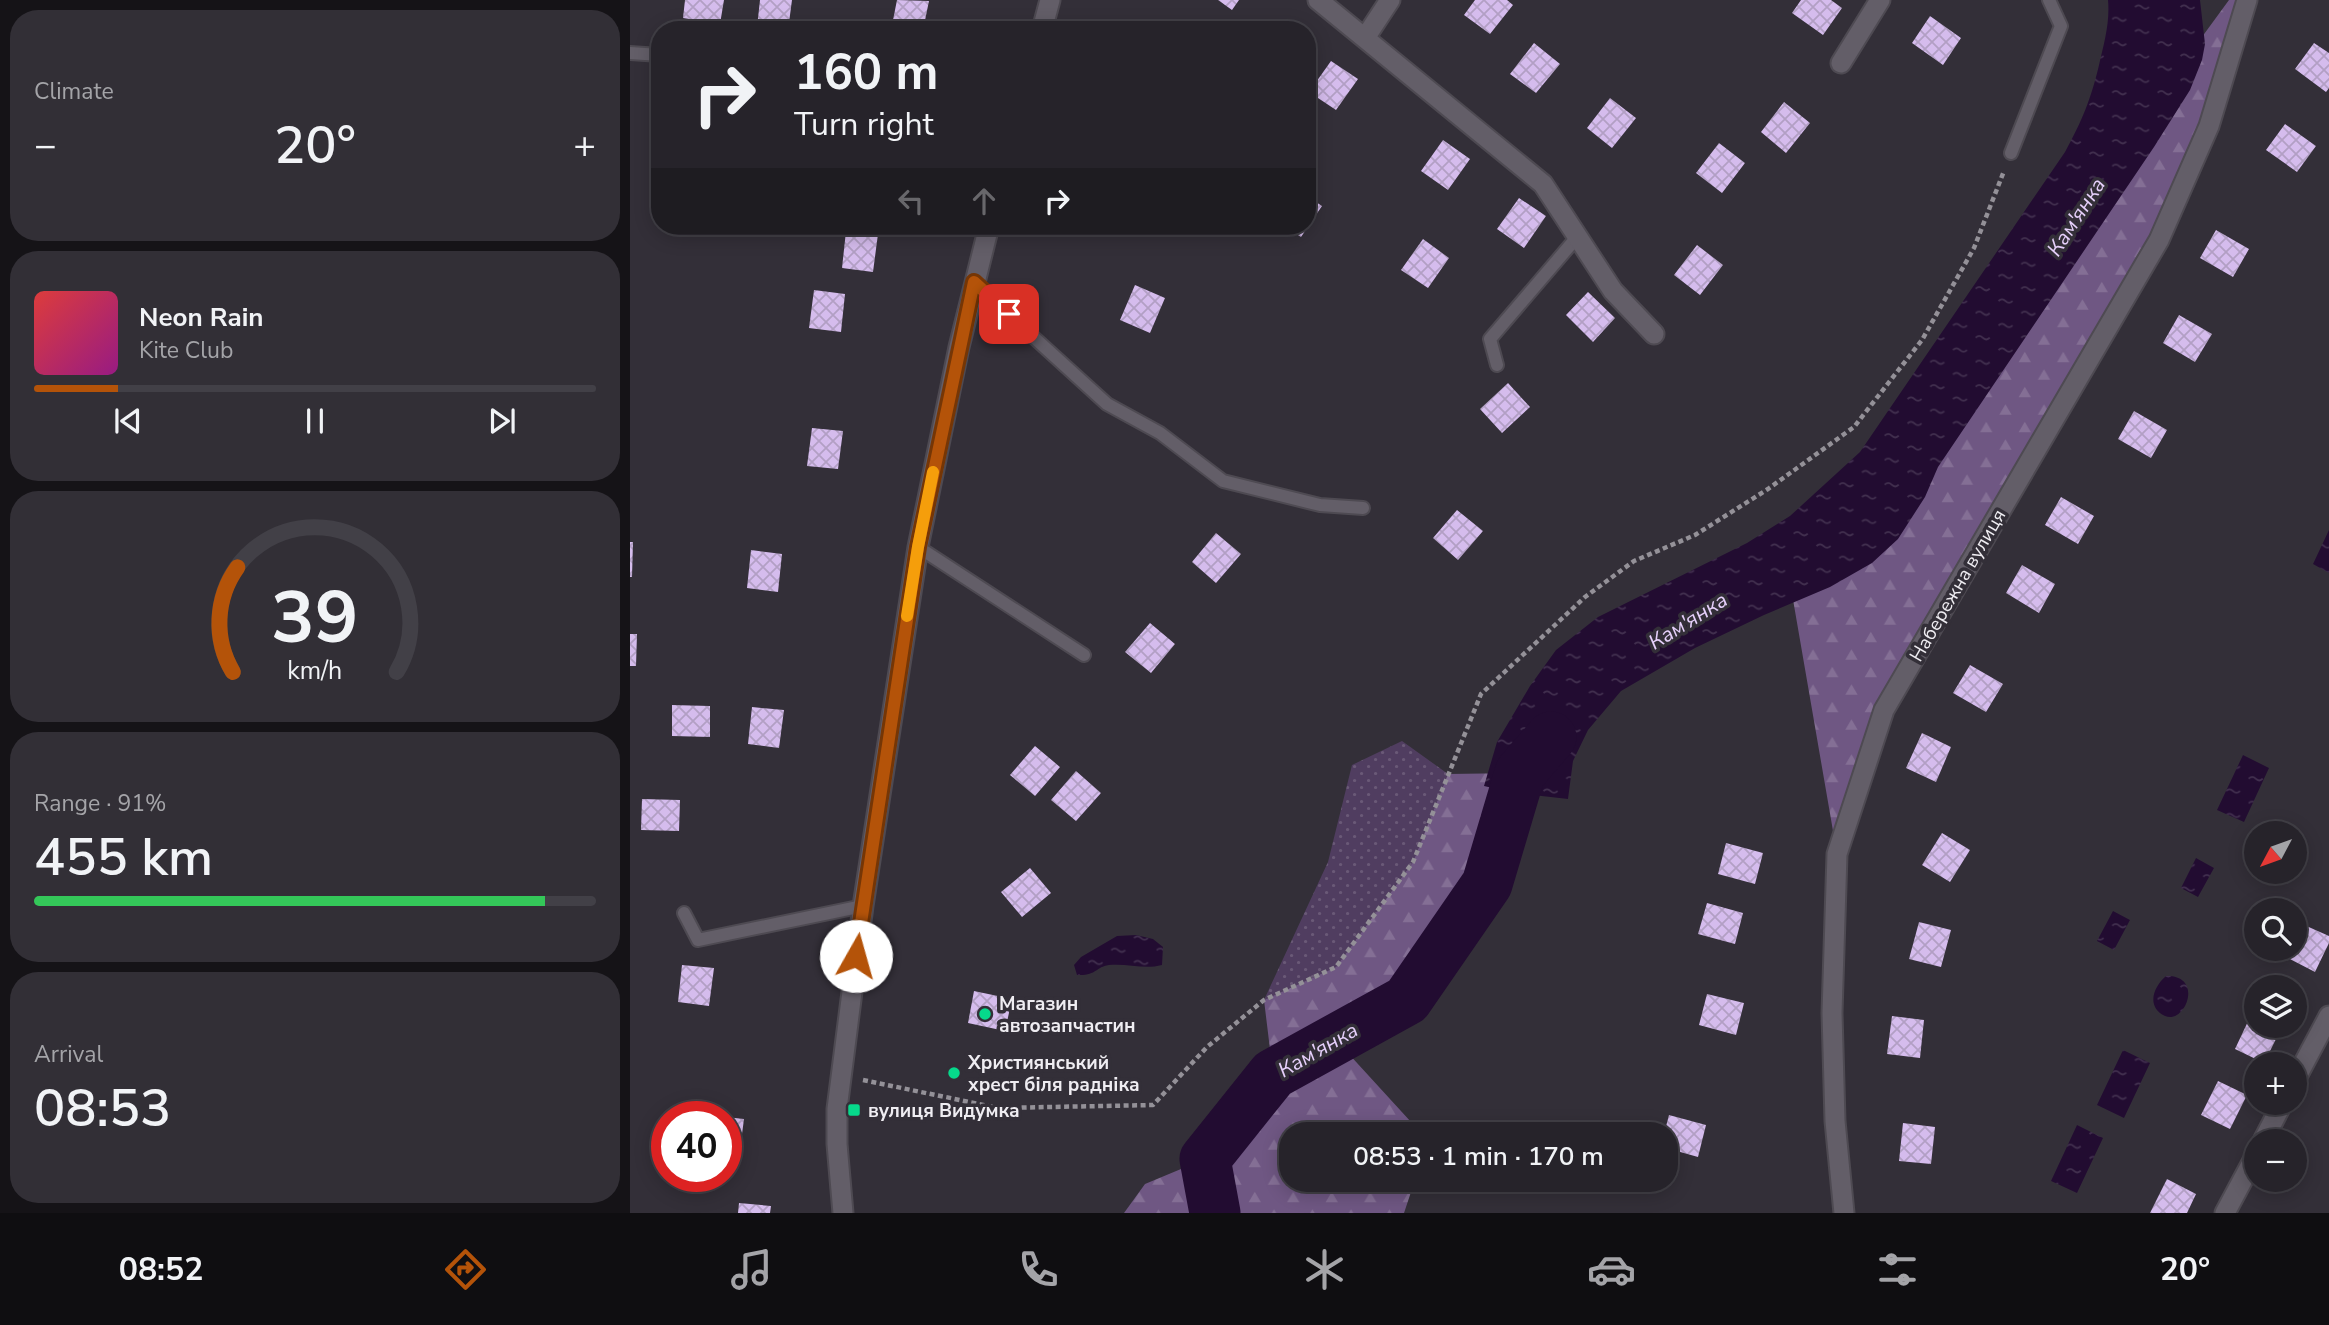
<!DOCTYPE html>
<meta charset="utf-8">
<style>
body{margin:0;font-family:"Nunito Sans",sans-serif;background:#322f36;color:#f1f3f6;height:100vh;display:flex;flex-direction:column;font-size:26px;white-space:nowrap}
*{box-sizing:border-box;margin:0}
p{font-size:23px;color:#a4a4a8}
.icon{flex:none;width:38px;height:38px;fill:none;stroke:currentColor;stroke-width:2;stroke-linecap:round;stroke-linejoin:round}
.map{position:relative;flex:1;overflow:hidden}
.side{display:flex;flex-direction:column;gap:10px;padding:10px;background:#151317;width:630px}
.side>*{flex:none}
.banner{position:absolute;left:21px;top:21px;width:665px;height:214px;border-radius:28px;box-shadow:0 4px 18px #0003,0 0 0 2px #424047;background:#26232a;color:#f1f3f6;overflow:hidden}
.needle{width:46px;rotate:229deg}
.buttons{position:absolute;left:1614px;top:821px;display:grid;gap:14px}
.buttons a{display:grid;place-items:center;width:63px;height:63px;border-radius:50%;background:#26232a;box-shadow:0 4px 18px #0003,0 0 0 2px #424047;font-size:35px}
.speed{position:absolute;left:21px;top:1101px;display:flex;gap:14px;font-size:35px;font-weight:700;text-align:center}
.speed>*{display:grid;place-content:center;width:91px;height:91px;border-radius:50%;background:#26232a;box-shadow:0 4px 18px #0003,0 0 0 2px #424047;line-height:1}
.speed .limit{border:10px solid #d22;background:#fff;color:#111}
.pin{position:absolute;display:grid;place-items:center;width:60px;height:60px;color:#fff;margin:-30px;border-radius:14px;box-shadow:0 4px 10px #0006}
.me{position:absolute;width:77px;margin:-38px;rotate:7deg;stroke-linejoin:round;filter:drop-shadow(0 0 5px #0008)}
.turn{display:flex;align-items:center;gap:24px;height:147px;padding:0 28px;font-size:32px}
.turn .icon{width:91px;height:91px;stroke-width:2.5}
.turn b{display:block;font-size:49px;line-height:60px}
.lanes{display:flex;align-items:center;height:66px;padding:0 28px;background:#0003;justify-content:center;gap:35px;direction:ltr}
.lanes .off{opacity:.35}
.big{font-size:52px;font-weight:600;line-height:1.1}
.side .tile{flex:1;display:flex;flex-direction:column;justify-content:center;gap:10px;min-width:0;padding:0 24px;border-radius:28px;background:#322f36}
.side .dial{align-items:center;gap:0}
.dial svg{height:182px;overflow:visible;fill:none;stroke:#424047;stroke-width:7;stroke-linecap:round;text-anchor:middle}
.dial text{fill:#f1f3f6;stroke:none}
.song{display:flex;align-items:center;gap:21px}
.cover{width:84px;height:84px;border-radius:10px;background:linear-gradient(135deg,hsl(0 70% 55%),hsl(310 70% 35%))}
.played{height:7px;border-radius:4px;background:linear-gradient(90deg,#b45309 15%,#424047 15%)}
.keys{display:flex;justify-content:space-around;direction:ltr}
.heat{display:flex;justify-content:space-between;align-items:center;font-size:38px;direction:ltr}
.charge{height:10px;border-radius:5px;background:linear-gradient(90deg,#34c759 91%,#424047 0)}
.trip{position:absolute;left:649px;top:1122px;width:399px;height:70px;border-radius:28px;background:#26232a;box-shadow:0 4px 18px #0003,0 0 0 2px #424047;font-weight:600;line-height:70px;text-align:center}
.dock{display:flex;height:112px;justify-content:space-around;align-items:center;background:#0f0e11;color:#a4a4a8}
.dock .icon{width:49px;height:49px}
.dock .on{color:#b45309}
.dock b{font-size:32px;color:#f1f3f6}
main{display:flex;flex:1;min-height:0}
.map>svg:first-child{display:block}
</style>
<main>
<section class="side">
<div class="tile"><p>Climate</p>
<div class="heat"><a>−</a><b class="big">20°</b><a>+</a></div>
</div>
<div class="tile">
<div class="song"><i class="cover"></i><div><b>Neon Rain</b><p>Kite Club</p></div></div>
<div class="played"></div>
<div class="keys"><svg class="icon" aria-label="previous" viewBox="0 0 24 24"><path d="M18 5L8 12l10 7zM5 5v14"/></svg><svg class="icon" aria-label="pause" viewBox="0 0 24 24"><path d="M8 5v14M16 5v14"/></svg><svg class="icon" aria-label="next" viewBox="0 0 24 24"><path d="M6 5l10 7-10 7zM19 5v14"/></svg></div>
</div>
<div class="tile dial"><svg viewBox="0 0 100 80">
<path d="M14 69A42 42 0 1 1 86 69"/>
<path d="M14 69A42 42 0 0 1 16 23" stroke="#b45309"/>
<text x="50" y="56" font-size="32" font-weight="700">39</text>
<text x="50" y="72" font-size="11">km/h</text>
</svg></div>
<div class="tile"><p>Range · 91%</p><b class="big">455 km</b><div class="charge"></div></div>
<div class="tile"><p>Arrival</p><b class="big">08:53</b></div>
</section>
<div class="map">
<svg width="1699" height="1213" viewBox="0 0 1699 1213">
<defs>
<pattern id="grass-dots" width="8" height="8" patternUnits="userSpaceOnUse" patternTransform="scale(1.75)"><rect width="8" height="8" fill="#503d60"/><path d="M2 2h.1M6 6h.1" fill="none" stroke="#6a5977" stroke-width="1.8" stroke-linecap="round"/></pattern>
<pattern id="forest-firs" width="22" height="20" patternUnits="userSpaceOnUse" patternTransform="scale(1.75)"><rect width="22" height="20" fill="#6f5783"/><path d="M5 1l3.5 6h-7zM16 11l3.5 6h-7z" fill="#846f95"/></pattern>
<pattern id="water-ripples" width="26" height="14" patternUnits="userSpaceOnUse" patternTransform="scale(1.75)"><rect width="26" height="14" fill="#220c31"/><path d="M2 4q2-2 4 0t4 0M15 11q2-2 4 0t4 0" fill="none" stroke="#42304f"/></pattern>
<pattern id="building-cross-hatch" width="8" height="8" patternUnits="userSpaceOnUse" patternTransform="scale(1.75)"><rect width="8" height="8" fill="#d5bced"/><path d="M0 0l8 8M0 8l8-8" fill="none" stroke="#b29fc4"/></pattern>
</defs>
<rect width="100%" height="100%" fill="#332f38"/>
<path fill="url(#grass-dots)" d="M772,741L818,774L783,862L706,967L634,1000L698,862L722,765Z"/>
<path fill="url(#forest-firs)" d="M1599,0H1617L1529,240L1254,710L1207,854L1156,559L1493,145Z
M890,773L857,884L777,1000L706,1040L792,1134H662V1180H785L774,1213H494L515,1184L575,1159L643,1074L634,1000L706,967L783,862L818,774Z"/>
<path fill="url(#water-ripples)" d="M1478,0H1570L1575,44L1572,60L1560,90L1524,147L1308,467L1295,497L1268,539L1242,563L1200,587L1134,615L1065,648L991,691L958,730L943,761L938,799L884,793L854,786L867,742L900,686L926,650L968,617L1117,543L1160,516L1230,452L1435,152C1452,121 1461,99 1469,65C1474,43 1480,23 1478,0Z
M1699,530V573L1683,564Z
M1613,755L1639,768L1614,822L1587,810Z
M1566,858L1584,868L1568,897L1551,888Z
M1483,911L1500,920L1484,950L1467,941Z
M506,935L523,939L533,947L532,965C514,970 497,963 479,965C465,967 467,976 447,975L444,965L451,957L487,936Z
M1536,976C1575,975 1555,1025 1535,1016C1516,1007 1523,987 1536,976Z
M1493,1050L1520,1063L1494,1118L1467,1105Z
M1447,1125L1473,1138L1447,1193L1421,1181Z"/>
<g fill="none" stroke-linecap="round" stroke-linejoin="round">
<path stroke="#220c31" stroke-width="51" d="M585,1213L575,1159L643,1074L777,1000L857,884L890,773L921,737"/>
</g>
<path fill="url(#building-cross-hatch)" d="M55,0H94L90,24L53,18Z
M130,0H162L158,30L127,27Z
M267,0L299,1L293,30H261Z
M588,0H609L602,10Z
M845,0H877L883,5L860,34L834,15Z
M1171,0H1201L1212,8L1193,35L1162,13Z
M1300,16L1331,38L1313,65L1282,43Z
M904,43L930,64L906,93L880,74Z
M1684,43L1699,53V88L1696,92L1665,69Z
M701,61L728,79L706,110L679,92Z
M980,98L1006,118L982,148L957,128Z
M29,101H30V133L22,131Z
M1154,102L1180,123L1156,153L1131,132Z
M1655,124L1686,146L1667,172L1636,150Z
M813,140L840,159L818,190L791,171Z
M1089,143L1115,163L1092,193L1066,173Z
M677,196L692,206L671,237L654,226H677Z
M889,198L916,216L894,248L867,229Z
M1586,230L1619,249L1603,277L1570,258Z
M216,231L248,234L243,272L212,268Z
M793,239L819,258L798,288L771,270Z
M1067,245L1093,265L1070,295L1044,275Z
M505,285L535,298L520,333L490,320Z
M184,290L215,294L211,332L179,328Z
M958,292L985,318L963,342L936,315Z
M1549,315L1582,334L1565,362L1533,343Z
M878,383L900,407L872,433L850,409Z
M1504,411L1537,430L1521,458L1488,439Z
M182,428L213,431L208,469L177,466Z
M1431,497L1464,516L1448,544L1415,525Z
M827,510L853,531L828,560L803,538Z
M586,533L611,554L586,583L562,562Z
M0,542H3L2,577H0Z
M121,550L152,554L148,592L117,588Z
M1392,565L1425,584L1409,613L1376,593Z
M520,623L545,644L521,673L495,652Z
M0,634H7L6,666H0Z
M1340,665L1373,684L1356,712L1323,693Z
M42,705L80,706V737L42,736Z
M122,707L154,710L149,748L118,744Z
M1292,733L1321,747L1306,782L1276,768Z
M405,746L430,767L405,796L380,775Z
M446,771L471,793L446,821L421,800Z
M12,799L50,800L49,831L11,830Z
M1312,833L1340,850L1320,882L1292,865Z
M1096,843L1133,853L1125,884L1088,874Z
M400,868L421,893L392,917L371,892Z
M1077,903L1113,913L1105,944L1068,934Z
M1289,922L1321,930L1311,967L1279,959Z
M1672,924L1699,936V943L1685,972L1656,957L1660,948H1664V940Z
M52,965L84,968L79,1006L48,1002Z
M344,991L382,999L375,1031L338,1023Z
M1077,994L1114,1003L1106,1035L1069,1025Z
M1621,1015L1626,1017V1026H1643L1651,1029L1634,1063L1605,1049Z
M1262,1016L1294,1020L1290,1058L1257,1054Z
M1588,1081L1617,1095L1600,1129L1571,1115Z
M1039,1115L1076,1125L1068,1157L1036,1148V1134H1034Z
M96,1117L114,1119L109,1157L96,1155Z
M1273,1123L1305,1127L1301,1164L1269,1161Z
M1537,1179L1566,1194L1557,1213H1520Z
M109,1203L141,1206L140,1213H108Z"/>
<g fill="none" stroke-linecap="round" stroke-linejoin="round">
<defs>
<path id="service" d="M0,53L30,55
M1381,153L1431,26L1419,0
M344,283L477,404L530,433L593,481L690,505L733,508
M867,365L860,339L948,236
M288,547L454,655
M54,913L68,940L233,906"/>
<path id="minor" d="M688,0L913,184L983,291L1024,334
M735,38L760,0
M1211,63L1250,0
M1664,1082L1699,1016
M1633,1141L1653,1102
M1214,1213L1205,1121L1202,1013L1207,854L1254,710L1529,240L1579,126L1617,0
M1595,1213L1626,1155"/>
<path id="tertiary" d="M412,30L420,0
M213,1213L207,1144V1109L233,906L288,547L329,347L359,226"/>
</defs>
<use href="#service" stroke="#4e4a52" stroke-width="16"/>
<use href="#minor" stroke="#4e4a52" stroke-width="23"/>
<use href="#tertiary" stroke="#4e4a52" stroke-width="23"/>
<path stroke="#949198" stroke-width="4.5" stroke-dasharray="5 3.5" stroke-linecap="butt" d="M233,1080L368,1108L523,1105L577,1047L634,1000L706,967L783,862L851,694L955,597L1004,561L1065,535L1138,489L1224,427L1292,340L1344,248L1374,171"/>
<use href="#service" stroke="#635e68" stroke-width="12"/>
<use href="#minor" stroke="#635e68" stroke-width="19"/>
<use href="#tertiary" stroke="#635e68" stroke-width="19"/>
</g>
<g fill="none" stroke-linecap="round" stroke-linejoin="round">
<defs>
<path id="route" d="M226,956L288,547L344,282L379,314"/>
</defs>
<use href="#route" stroke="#753606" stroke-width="18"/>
<use href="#route" stroke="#b45309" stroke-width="12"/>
<path stroke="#f59e0b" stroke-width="12" d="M277,616L288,547L303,472"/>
</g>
<g fill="#06d98b" stroke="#332f38" stroke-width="2.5">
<circle cx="355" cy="1014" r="7"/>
<circle cx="324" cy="1073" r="7"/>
<rect x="217" y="1103" width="14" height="14" rx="3.5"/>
</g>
<g text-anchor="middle" stroke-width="7" stroke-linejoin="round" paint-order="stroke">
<g font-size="19" fill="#efedf2" stroke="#332f38">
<text transform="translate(1327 585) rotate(-60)" y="7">Набережна вулиця</text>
</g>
<g font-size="19" font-weight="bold" fill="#efedf2" stroke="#332f38" text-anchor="start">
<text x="369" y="1010">Магазин<tspan x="369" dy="22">автозапчастин</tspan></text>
<text x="338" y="1069">Християнський<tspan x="338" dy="22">хрест біля радніка</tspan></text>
<text x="238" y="1117">вулиця Видумка</text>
</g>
<g font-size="21" font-style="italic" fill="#e6d0fb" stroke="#332f38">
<text transform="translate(1446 217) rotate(-57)" y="7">Кам'янка</text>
<text transform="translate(1058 621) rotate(-32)" y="7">Кам'янка</text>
<text transform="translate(688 1050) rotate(-30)" y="7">Кам'янка</text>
</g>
</g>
</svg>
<div class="buttons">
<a><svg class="needle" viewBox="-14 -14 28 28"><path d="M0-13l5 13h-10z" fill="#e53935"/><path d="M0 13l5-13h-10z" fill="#a4a4a8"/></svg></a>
<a><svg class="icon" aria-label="search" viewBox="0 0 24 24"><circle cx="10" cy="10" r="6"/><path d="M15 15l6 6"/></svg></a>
<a><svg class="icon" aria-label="layers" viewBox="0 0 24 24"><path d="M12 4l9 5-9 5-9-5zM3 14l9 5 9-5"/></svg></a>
<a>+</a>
<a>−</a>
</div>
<div class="speed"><div class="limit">40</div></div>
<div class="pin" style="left:379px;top:314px;background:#d93025"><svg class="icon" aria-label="arrive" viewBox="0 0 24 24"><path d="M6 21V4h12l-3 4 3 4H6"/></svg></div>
<svg class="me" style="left:226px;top:956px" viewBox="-20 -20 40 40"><circle r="19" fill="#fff"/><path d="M0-13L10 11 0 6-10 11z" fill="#b45309"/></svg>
<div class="trip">08:53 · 1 min · 170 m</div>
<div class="banner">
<div class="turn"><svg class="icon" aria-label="right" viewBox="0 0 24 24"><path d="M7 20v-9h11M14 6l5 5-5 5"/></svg><div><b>160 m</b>Turn right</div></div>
<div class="lanes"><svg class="icon off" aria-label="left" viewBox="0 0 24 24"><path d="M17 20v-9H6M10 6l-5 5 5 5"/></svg><svg class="icon off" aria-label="ahead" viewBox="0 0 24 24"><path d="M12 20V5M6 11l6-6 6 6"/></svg><svg class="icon" aria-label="right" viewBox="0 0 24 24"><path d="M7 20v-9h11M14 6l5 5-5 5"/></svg></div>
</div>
</div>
</main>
<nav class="dock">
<b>08:52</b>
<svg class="icon on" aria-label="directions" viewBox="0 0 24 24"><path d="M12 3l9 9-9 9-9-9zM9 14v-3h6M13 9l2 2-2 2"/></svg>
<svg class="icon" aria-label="music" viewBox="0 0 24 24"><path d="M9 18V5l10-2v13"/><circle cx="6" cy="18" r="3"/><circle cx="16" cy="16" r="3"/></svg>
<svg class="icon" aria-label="phone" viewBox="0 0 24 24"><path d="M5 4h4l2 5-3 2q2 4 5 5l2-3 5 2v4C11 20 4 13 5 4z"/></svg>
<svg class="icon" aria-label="climate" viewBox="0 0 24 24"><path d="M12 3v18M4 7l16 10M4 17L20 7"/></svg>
<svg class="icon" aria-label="car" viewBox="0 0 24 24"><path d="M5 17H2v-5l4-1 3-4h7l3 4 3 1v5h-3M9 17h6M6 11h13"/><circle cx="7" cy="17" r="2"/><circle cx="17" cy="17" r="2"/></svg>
<svg class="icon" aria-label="filters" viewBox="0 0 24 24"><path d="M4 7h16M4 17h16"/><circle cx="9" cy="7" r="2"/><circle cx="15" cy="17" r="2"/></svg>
<b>20°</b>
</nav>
